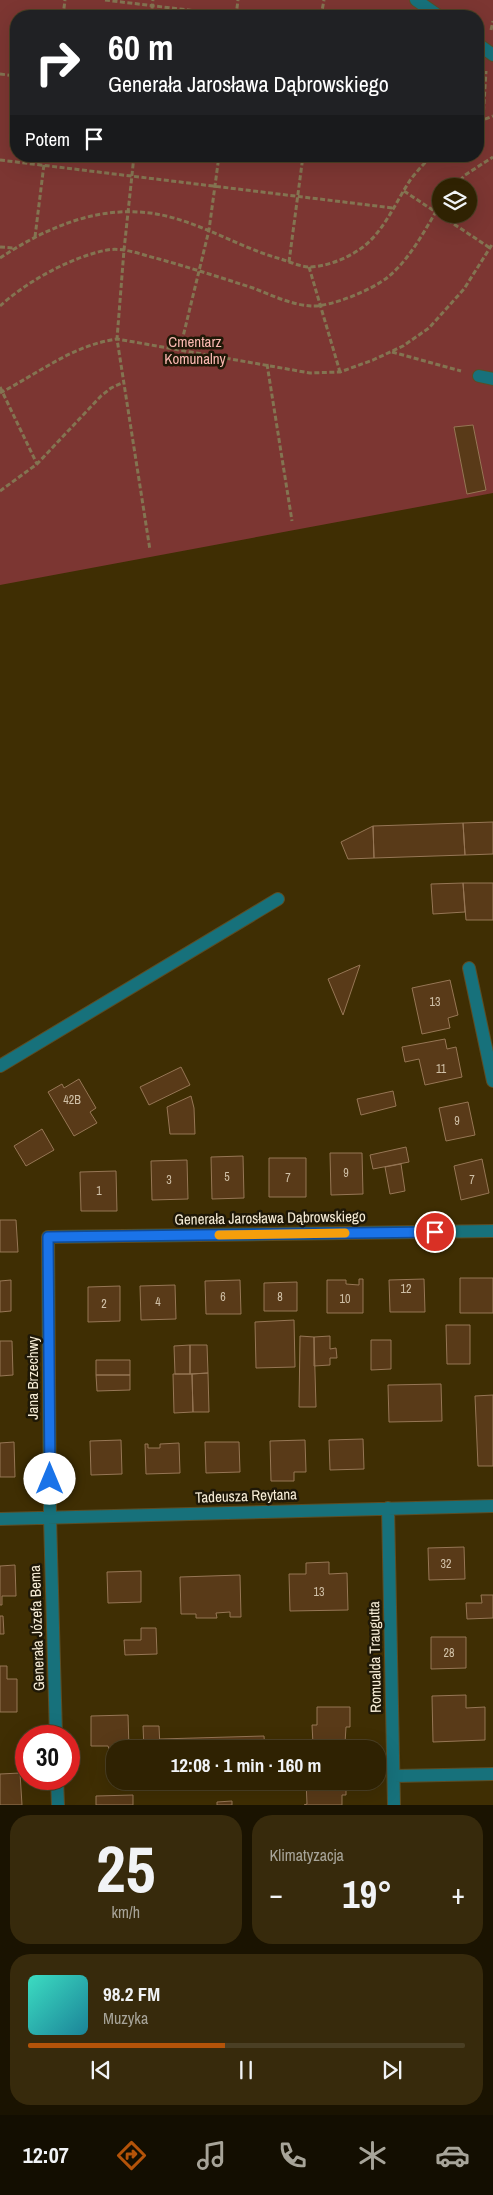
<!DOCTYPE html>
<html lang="pl">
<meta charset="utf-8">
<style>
body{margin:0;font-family:"Archivo Narrow",sans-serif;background:#372a0c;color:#f1f3f6;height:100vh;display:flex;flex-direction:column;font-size:19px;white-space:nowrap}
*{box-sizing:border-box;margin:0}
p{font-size:16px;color:#a7a499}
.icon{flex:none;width:28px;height:28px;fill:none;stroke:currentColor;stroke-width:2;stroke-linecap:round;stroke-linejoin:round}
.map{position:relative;height:1805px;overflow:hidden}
.sheet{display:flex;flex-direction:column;gap:10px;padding:10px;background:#1a1301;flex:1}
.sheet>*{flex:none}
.top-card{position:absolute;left:10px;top:10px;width:474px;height:152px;border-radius:20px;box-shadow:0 5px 20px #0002,0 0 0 1px #4a3f24;background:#202124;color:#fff;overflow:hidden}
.fabs{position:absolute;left:432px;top:178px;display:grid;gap:10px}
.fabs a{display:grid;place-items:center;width:45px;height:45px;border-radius:50%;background:#2f2202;box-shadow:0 5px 20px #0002,0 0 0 1px #4a3f24;font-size:25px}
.speed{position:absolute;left:15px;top:1725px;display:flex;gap:10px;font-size:25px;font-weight:700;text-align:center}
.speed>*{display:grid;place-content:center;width:65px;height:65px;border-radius:50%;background:#2f2202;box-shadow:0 5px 20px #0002,0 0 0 1px #4a3f24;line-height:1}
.speed .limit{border:8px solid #d22;background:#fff;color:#111}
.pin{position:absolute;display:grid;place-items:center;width:42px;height:42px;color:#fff;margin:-21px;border:2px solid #fff;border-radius:50%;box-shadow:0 1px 5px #0007}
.me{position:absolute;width:55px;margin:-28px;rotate:0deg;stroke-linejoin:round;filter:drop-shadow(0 0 4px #0008)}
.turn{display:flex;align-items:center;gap:18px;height:105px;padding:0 15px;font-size:22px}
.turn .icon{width:65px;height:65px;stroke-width:2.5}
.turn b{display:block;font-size:35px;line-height:42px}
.then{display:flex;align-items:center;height:48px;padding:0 15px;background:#0003;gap:10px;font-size:19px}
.big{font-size:38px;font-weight:700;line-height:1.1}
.sheet .tile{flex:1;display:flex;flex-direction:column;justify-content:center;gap:8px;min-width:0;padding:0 18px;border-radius:20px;background:#372a0c}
.sheet .dial{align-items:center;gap:0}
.dial b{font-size:65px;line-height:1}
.song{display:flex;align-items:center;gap:15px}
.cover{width:60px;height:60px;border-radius:8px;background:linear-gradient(135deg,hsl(170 70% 55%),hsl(190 70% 35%))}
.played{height:5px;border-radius:2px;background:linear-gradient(90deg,#b45309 45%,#4a3f24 45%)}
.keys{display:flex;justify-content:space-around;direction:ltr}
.heat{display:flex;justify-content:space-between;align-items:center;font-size:28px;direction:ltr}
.sheet .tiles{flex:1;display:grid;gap:10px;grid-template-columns:1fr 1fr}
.tile:last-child{grid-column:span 2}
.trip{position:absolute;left:106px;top:1740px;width:280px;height:50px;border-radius:20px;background:#2f2202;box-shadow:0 5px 20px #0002,0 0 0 1px #4a3f24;font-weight:700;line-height:50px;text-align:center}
.dock{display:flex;height:80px;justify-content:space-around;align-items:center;background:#130e01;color:#a7a499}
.dock .icon{width:35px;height:35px}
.dock .active{color:#b45309}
.dock b{font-size:22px;color:#f1f3f6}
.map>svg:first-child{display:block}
</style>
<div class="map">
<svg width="493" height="1805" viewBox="0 0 493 1805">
<rect width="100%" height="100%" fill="#3f2e03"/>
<path fill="#7c3632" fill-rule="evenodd" d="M0,0H493V493L0,585ZM16,16H478V156H16ZM441,186H469V214H441Z"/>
<path fill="#593a18" stroke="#967655" d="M473,425L486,490L467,494L454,427Z
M493,822V854L465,855L463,823Z
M463,823L465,855L374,858L373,826Z
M373,826L374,858L348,859L341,842Z
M463,883L465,912L433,914L431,884Z
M463,883H493V920H466Z
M360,965L343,1015L328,979Z
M450,980L458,1015L448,1018L450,1028L422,1034L412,988Z
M445,1039L447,1049L456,1047L462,1077L425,1085L419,1059L405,1062L402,1047Z
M181,1067L190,1085L149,1105L140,1087Z
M79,1079L96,1108L90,1112L97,1123L74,1136L48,1092L62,1084L64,1088Z
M393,1091L396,1106L361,1115L357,1099Z
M191,1096L194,1108L195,1134H170L167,1107Z
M468,1102L475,1135L446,1141L439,1108Z
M42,1129L54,1150L26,1166L14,1146Z
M406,1147L409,1162L373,1169L370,1155Z
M330,1153H362L363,1194L331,1195Z
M243,1156L244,1198L212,1199L211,1157Z
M269,1158H306V1197H269Z
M482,1159L489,1193L461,1200L454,1166Z
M187,1160L188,1199L152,1200L151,1161Z
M401,1164L405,1191L390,1194L385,1167Z
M116,1171L117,1211H81L80,1172Z
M0,1220H16L18,1252H0Z
M460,1278H493V1313H460Z
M359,1279H363V1313H327V1280H346V1284L359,1285Z
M424,1279L425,1312H390L389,1280Z
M11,1280V1311L0,1312V1281Z
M240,1280L241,1314H206L205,1281Z
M297,1282V1311H264V1283Z
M175,1285L176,1319L141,1320L140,1286Z
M120,1286V1321L88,1322V1287Z
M294,1320L295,1367L256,1368L255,1322Z
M446,1325H470V1364H447Z
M300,1336L314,1337L316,1407H299Z
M330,1336V1349L336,1348L337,1358H330V1365L314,1366V1337Z
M371,1340H391V1369L371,1370Z
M0,1341H12L13,1375L0,1376Z
M190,1345V1374H175L174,1346Z
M190,1345H207L208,1373L190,1374Z
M96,1360H130V1375H96Z
M208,1373L209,1412H193L192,1374Z
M173,1374H192L193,1412L174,1413Z
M96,1375H130V1390L97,1391Z
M441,1384L442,1421L389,1422L388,1385Z
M493,1395V1466H478L475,1396Z
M363,1439L364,1469L330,1470L329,1440Z
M121,1440L122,1474L91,1475L90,1441Z
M305,1440L306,1472H294V1481H271L270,1441Z
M14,1442L15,1477H0V1443Z
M205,1442H239L240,1472L206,1473Z
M179,1443L180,1473L146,1474L145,1444H148V1448H160V1444Z
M464,1547L465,1579L429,1580L428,1548Z
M329,1562V1574L347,1573L348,1610L290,1611L289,1574H306V1563Z
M15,1565L16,1596H2V1605H0V1566Z
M141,1571V1602L108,1603L107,1572Z
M240,1575L241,1617H230V1612L216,1613L217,1618H196V1614H181L180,1577Z
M481,1595H493V1618L467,1619L466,1603H482Z
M0,1616H3L4,1634H0Z
M141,1628H156L157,1654L125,1655L124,1640H141Z
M431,1637H466V1668L431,1669Z
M0,1666H7V1679H17V1712H0Z
M466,1695V1708L485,1707V1740L433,1742L432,1696Z
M317,1707H350V1727H346L345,1743L313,1744L312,1725H317Z
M128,1715L129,1749H109L108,1746H91V1716Z
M143,1726H159L160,1749H144Z
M264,1736L265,1749H160V1739Z
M20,1773L22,1805H0V1774Z
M306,1781H346V1795H342V1805H304L307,1804Z
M133,1795V1805H96V1796Z
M232,1801V1805H217V1802Z"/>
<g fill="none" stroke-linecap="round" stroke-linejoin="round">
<defs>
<path id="minor" d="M416,0L439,16
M478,44L493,55
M479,376L493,379
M469,968L493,1081
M0,1066L278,899
M388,1508L394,1805
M0,1519L493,1506
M56,1736L50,1518L48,1237L493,1231
M394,1776L493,1774
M57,1779L58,1805"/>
</defs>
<use href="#minor" stroke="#5c4d25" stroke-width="14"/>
<path stroke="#837451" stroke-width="3" stroke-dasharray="5 2.5" stroke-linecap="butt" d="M105,0L238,16
M63,16L65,0
M151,16L153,0
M236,16L238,0
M321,16L324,0
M491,30L493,21
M0,74L16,76
M483,119L486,71
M478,122L493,116
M134,156L124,250L117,339L150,550
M0,160L393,208
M455,186L465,175L493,157
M404,191L490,248
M35,237L45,156
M0,247L14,248
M0,258C41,231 88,209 138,212C189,214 233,246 281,259C290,262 301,267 310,267C329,266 348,258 363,247C385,230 396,201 411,179C417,171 424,164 431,156
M289,262L303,156
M309,267L340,372
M0,306C26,282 71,257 107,250C124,247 142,255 159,259C191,268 222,278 253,288C271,295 292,305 311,306C331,307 372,290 388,277C411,258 426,228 441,203
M180,349L209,230L219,156
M392,352L461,371
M267,364L292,521
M0,387L37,464
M0,393C39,373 73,345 117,339L310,373L340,372L373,360L403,346L429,328L464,289L493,243
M0,491L37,464L101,396L111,388L122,383"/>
<use href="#minor" stroke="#17717b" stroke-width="12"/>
</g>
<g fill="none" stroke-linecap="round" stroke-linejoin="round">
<defs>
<path id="route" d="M50,1479L48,1237L435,1232"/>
</defs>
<use href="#route" stroke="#114b97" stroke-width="12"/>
<use href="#route" stroke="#1a73e8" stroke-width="9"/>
<path stroke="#f59e0b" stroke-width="9" d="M219,1235L345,1233"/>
</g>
<g text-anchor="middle" stroke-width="5" stroke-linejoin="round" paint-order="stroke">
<g font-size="12" fill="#d0c0a7">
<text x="435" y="1006">13</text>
<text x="441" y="1073">11</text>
<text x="72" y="1104">42B</text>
<text x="457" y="1125">9</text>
<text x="346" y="1177">9</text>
<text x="227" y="1181">5</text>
<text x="288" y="1182">7</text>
<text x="169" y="1184">3</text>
<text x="472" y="1184">7</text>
<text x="99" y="1195">1</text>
<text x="406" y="1293">12</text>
<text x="223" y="1301">6</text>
<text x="280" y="1301">8</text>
<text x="345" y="1303">10</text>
<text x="158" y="1306">4</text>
<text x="104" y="1308">2</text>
<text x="446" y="1568">32</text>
<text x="319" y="1596">13</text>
<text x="449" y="1657">28</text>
</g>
<g font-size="15" fill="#fab8b1" stroke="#1f1807">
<text x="195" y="347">Cmentarz<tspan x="195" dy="17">Komunalny</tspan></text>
</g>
<g font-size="15" fill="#f7edd7" stroke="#1f1807">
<text transform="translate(270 1218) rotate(-1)" y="5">Generała Jarosława Dąbrowskiego</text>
<text transform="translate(33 1378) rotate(-90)" y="5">Jana Brzechwy</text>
<text transform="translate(246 1496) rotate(-2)" y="5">Tadeusza Reytana</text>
<text transform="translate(37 1628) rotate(-92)" y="5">Generała Józefa Bema</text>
<text transform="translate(375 1657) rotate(-91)" y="5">Romualda Traugutta</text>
</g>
</g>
</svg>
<div class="fabs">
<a><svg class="icon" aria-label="layers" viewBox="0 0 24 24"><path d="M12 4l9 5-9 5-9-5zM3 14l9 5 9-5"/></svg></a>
</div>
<div class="speed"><div class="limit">30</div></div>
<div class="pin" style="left:435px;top:1232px;background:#d93025"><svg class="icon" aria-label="arrive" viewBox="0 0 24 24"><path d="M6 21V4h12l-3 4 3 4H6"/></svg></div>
<svg class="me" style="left:50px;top:1479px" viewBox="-20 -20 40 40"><circle r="19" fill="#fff"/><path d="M0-13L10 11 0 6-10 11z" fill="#1a73e8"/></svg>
<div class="trip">12:08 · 1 min · 160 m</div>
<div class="top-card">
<div class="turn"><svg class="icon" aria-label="right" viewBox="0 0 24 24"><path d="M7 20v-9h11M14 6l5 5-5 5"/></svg><div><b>60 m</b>Generała Jarosława Dąbrowskiego</div></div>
<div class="then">Potem<svg class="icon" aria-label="arrive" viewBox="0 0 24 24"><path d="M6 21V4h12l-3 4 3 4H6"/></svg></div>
</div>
</div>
<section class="sheet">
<div class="tiles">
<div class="tile dial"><b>25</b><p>km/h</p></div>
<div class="tile"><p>Klimatyzacja</p>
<div class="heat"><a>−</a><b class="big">19°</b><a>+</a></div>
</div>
<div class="tile">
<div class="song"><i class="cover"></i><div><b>98.2 FM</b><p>Muzyka</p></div></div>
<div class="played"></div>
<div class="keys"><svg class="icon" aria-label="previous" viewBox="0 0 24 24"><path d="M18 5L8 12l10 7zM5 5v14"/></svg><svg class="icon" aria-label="pause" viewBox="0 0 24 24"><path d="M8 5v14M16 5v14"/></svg><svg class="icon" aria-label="next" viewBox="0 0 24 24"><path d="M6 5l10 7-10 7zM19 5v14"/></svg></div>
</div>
</div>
</section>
<nav class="dock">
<b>12:07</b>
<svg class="icon active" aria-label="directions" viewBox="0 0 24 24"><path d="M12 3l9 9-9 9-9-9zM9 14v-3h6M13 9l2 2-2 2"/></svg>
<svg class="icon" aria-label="music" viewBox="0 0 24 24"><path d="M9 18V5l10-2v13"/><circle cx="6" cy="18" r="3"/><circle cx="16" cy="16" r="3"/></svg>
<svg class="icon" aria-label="phone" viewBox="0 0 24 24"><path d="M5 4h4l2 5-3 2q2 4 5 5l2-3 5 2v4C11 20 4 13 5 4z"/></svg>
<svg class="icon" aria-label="climate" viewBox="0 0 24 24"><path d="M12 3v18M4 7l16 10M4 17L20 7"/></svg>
<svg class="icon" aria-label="car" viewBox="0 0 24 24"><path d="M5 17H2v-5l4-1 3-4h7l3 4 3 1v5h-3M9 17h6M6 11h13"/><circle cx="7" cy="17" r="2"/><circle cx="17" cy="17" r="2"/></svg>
</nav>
